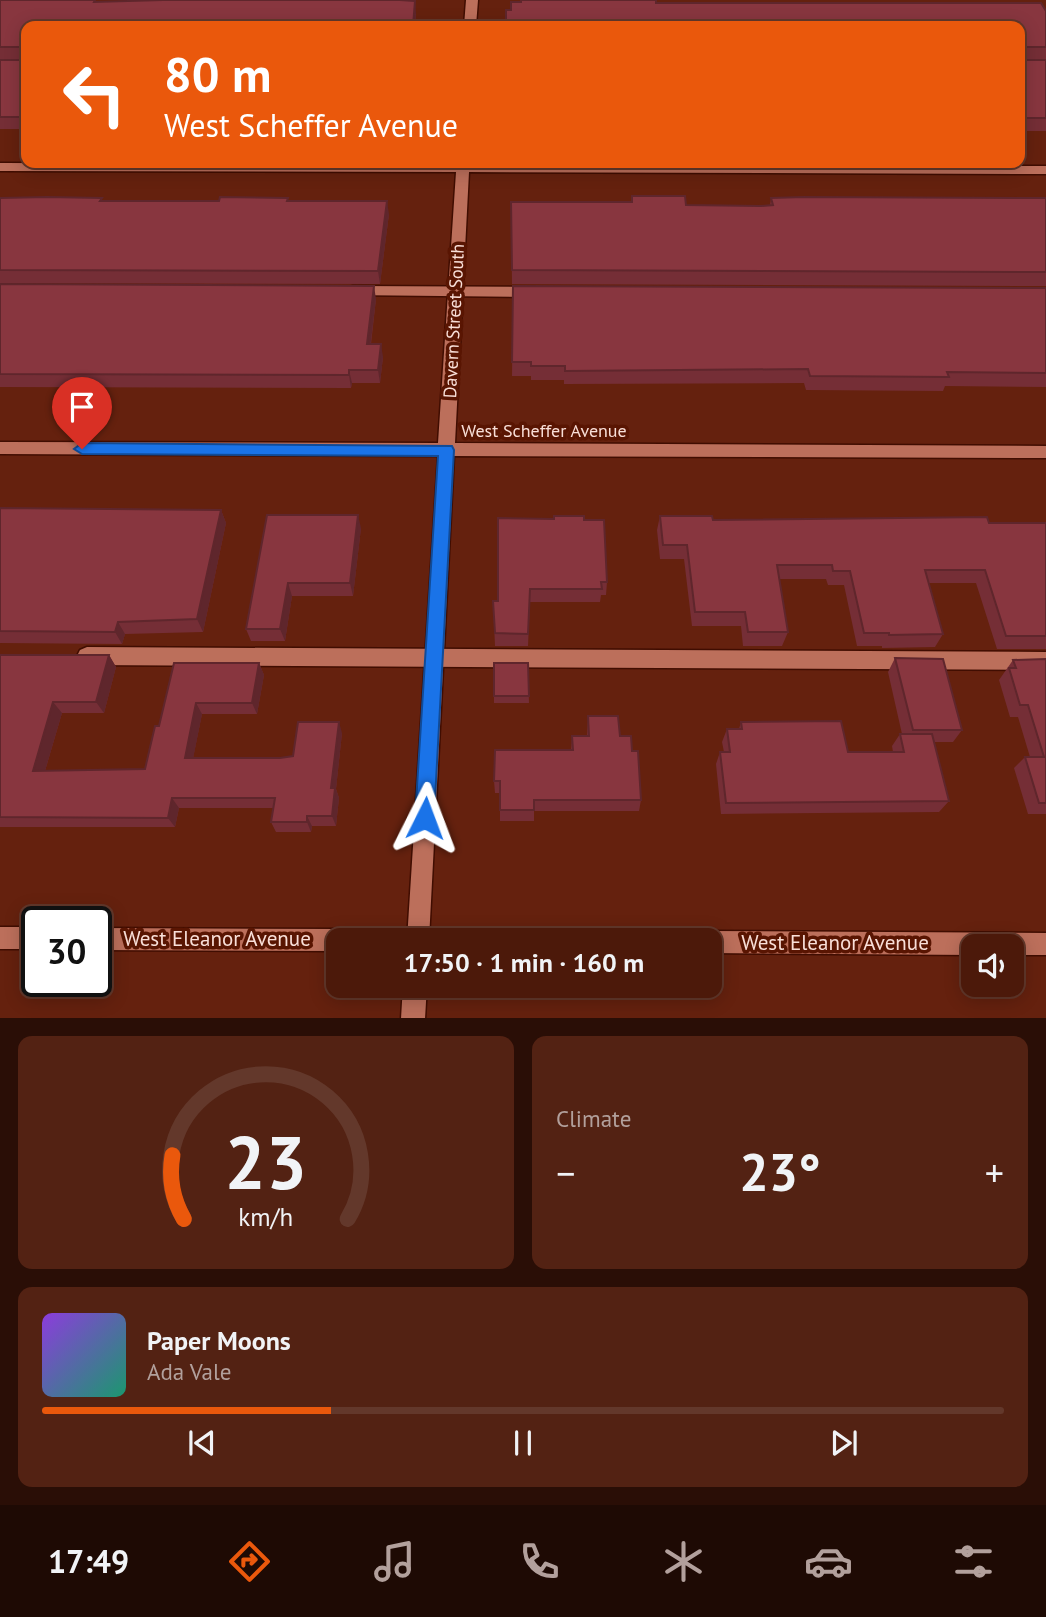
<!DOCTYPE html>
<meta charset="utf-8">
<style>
body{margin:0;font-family:"PT Sans",sans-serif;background:#532213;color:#f1f3f6;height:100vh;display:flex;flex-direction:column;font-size:26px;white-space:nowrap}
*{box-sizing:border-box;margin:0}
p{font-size:23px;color:#b2a09c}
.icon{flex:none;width:38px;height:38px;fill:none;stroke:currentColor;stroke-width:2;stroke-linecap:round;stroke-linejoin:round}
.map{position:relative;height:1018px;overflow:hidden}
.details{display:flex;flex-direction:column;gap:18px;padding:18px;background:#2a0e06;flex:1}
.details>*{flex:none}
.guide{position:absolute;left:21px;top:21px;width:1004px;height:147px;border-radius:14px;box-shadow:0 4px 18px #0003,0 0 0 2px #63382b;background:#ea580c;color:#fff;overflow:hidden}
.buttons{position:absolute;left:961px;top:934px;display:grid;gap:14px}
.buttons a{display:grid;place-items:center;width:63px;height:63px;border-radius:14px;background:#4c190a;box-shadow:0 4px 18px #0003,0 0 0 2px #63382b;font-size:35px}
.speed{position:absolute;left:21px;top:906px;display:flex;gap:14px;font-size:35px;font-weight:700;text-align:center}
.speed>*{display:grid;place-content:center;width:91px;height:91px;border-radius:50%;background:#4c190a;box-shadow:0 4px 18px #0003,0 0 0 2px #63382b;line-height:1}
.speed .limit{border:4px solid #111;border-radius:10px;background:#fff;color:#111}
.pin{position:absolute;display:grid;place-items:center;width:60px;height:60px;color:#fff;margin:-72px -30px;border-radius:50% 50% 50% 0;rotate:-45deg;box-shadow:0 0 7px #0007}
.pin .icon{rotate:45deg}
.me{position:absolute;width:77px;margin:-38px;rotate:3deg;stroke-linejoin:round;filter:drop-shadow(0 0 5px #0008)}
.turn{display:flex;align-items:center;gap:24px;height:147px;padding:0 28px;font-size:32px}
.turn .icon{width:91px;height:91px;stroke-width:2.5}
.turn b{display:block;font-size:49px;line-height:60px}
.big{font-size:52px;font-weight:600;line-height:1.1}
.details .widget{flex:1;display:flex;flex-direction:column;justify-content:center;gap:10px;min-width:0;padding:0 24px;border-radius:14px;background:#532213}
.details .dial{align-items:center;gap:0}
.dial svg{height:182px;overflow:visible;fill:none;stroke:#63382b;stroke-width:7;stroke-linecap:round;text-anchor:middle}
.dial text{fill:#f1f3f6;stroke:none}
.song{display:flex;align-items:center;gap:21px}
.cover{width:84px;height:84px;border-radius:10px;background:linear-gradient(135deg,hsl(270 70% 55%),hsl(160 70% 35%))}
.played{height:7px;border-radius:4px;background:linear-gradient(90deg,#ea580c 30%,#63382b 30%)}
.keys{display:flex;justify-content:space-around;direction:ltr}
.heat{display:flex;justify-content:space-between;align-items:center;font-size:38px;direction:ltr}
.details .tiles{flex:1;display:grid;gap:18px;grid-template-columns:1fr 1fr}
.widget:last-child{grid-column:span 2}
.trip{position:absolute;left:326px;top:928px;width:396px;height:70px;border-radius:14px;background:#4c190a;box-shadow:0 4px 18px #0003,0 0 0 2px #63382b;font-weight:600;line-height:70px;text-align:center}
.tabs{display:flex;height:112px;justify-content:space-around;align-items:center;background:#1e0a04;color:#b2a09c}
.tabs .icon{width:49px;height:49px}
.tabs .on{color:#ea580c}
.tabs b{font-size:32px;color:#f1f3f6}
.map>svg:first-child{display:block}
</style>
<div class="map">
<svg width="1046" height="1019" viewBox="0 0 1046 1019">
<rect width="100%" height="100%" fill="#65210e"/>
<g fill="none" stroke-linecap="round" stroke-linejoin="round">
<defs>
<path id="service" d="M353,286L535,287L542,292L535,297L348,295L346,291L348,287Z
M87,647L1046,652V670L87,665L80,662L77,656L80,650Z"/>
<path id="minor" d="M466,0H478L476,26H464Z
M0,163L1046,166V174L469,172L455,443L1046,446V458L454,456L429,940H407L438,456L0,454V442L438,443L456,172L0,171Z
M0,927H37V949H0Z
M96,928L338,929L346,932L349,940H338V951L96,950Z
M709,931L1046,933V955H1012V947H973V955L709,953V940H698L701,934Z
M403,985H427L425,1019H401Z"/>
</defs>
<use href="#service" stroke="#400d01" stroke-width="3"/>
<use href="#minor" stroke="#400d01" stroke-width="3"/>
<use href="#service" fill="#bc6f5b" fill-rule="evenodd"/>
<use href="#minor" fill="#bc6f5b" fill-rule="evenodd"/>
</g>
<path fill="#752e36" d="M0,0H95L96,2L416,13L415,26H26V129H0V60H21V59H0Z
M656,3L1046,11V131H1020V26Z
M632,196L686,205H770L771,198H1046V286L512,284L511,202H631Z
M0,198L103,201H288L389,214L380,284L0,283Z
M0,284L376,299L371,344L383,357L380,383H352L351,388L0,387Z
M513,286L1046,288V387L945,386L943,391L806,390L804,383L564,384V380H531V376H512Z
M0,508L221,510L226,523L203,632L125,634L122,644L0,643Z
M267,515L361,528L353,596H292L285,641H251L246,629Z
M660,516L713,520L1046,523V649H997L976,583H929L943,634L935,647L882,648V646H857L844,585H828L826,579H779L788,632L782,646H743L741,626H692L684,559H660L657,530Z
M584,520L607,582L606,595H601L600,602H530L528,646H495L493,601H498Z
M0,655H109L116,667L104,713H62L45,771L145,769L159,726L259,663L264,675L257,714H202L193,758H280L293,756L342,733L336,789L339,798L336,826H312L311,832H276L271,822L273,808H179L175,827H0Z
M895,658L962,730L953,742H934L949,801L939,812L721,814L716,764L720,752H724L722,742L727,729H739L741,722L848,752H893L892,746L900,734H902L888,672Z
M1046,659V814H1028L1014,768L1025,757H1030L1018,717H1010L999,680L1013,660Z
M528,663L529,703H494V696Z
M588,716L620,736L632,751L641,800L639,811H534V821H500V793H495L494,781L571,750L572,736H587Z"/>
<path fill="#5f262c" d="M415,1L416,13L415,26H413Z
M387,201L389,214L380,284L378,271Z
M374,286L376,299L369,357L367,344Z
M381,344L383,357L380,383L378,370Z
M349,370L352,383L351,388L349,375Z
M221,510L226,523L203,632L197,619Z
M358,515L361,528L353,596L350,583Z
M288,583L292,596L285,641L280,629Z
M118,622L125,634L122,644L115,632Z
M109,655L116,667L104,713L96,702Z
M259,663L264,675L257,714L252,703Z
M53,702L62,713L42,781L33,771Z
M196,703L202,714L191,769L185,758Z
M339,722L342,733L336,789L339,798L336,826L332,816L331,788Z
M172,798L179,808L175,827L168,818Z
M307,816L312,826L311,832L307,822Z"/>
<path fill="#88363f" stroke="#5f262c" stroke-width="2" d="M0,0H95L94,2L163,0H400L415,1L413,26H26V117H0V60H21L24,50L21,47H0Z
M521,0H656V3H1041L1046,11V47H1025L1023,50V60H1046V118H1020V26H506V10H511V2H521Z
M632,196H685L686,205L761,206L773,205L771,198L804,197L1046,198V272L512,270L511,202H632Z
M47,197L102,198L100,201H219L220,197L288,198L287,201H387L378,271L0,270V198Z
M0,284L374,286L367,344H381L378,370H349V375L0,374Z
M513,286L1046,288V373L947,372L949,377L810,376L808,369L565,371V366H531V362H512Z
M0,508L221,510L197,619L118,622L115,632L0,631Z
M267,515H358L350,583H288L280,629H246Z
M554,516H584V520H604L607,582H601L602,589H530L528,634L495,633L493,601H498V518L554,519Z
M660,516H712L713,520L987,517L989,523H1046V636H1006L985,570H925L943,634L889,635V633H864L850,571H833L832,565H777L788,632H748L745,612H695L687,545H663Z
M0,655H109L96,702H53L33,771L145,769L155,726H159L174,663H259L252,703H196L185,758H280L293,756L298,722H339L331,788H335L332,816H307V822H271L275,798H172L168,818L0,817Z
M895,658L943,659L962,730H913Z
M1046,659V803H1039L1025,757H1044L1028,705H1020L1009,668H1016L1013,660Z
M494,663H528L529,696H494Z
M588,716H618L620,736H631L632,751H638L641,800H534V810H500V781H494L495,750H573L572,736H589Z
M841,721L848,752H904L900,734H932L949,801L726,803L720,752H730L727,729H742L741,722Z"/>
<path fill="#1a73e8" stroke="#114b97" stroke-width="2" d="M82,443L452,446L454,450L434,818L432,825L425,828L418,825L415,818L438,456L82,454L74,449Z"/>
<g text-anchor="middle" stroke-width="7" stroke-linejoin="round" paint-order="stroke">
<g font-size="18" fill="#f9dfd8" stroke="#591502">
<text transform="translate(454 321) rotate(-87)" y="6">Davern Street South</text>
<text x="544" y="437">West Scheffer Avenue</text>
</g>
<g font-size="21" fill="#f9dfd8" stroke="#591502">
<text x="217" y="946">West Eleanor Avenue</text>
<text x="835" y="950">West Eleanor Avenue</text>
</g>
</g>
</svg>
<div class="buttons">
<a><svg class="icon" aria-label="sound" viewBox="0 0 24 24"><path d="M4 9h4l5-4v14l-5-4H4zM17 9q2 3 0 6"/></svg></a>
</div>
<div class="speed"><div class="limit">30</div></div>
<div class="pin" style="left:82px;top:449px;background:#d93025"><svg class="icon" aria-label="arrive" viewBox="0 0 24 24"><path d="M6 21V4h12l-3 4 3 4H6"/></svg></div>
<svg class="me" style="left:425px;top:818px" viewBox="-20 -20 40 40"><path d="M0-17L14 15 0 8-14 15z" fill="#1a73e8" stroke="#fff" stroke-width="4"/></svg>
<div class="trip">17:50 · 1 min · 160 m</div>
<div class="guide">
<div class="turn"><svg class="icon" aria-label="left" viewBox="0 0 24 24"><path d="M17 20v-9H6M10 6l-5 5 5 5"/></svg><div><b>80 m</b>West Scheffer Avenue</div></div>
</div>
</div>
<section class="details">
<div class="tiles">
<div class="widget dial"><svg viewBox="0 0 100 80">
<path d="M14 69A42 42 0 1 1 86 69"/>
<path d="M14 69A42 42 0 0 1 9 41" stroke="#ea580c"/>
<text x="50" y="56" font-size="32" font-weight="700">23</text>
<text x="50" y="72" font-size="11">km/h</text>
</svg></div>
<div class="widget"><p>Climate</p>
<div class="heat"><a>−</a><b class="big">23°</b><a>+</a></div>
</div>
<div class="widget">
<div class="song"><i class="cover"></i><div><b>Paper Moons</b><p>Ada Vale</p></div></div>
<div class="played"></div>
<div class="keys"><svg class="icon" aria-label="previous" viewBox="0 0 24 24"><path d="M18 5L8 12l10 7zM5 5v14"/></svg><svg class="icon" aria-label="pause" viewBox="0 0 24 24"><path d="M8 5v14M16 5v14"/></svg><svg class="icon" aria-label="next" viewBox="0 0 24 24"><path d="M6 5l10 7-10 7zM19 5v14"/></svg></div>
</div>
</div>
</section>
<nav class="tabs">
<b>17:49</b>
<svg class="icon on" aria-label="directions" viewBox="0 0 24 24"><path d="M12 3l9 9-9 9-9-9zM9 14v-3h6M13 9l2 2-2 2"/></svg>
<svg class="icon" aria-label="music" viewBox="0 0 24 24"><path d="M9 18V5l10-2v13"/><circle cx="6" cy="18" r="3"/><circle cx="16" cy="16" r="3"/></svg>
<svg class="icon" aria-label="phone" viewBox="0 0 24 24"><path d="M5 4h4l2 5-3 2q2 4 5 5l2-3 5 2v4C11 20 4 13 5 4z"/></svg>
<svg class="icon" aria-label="climate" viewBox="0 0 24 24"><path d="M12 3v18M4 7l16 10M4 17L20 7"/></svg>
<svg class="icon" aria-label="car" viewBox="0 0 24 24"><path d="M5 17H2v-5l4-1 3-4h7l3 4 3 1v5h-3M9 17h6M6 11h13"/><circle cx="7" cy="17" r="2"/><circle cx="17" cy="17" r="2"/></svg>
<svg class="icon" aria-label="filters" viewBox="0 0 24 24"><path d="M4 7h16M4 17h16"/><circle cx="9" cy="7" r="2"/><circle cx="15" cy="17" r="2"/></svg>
</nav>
